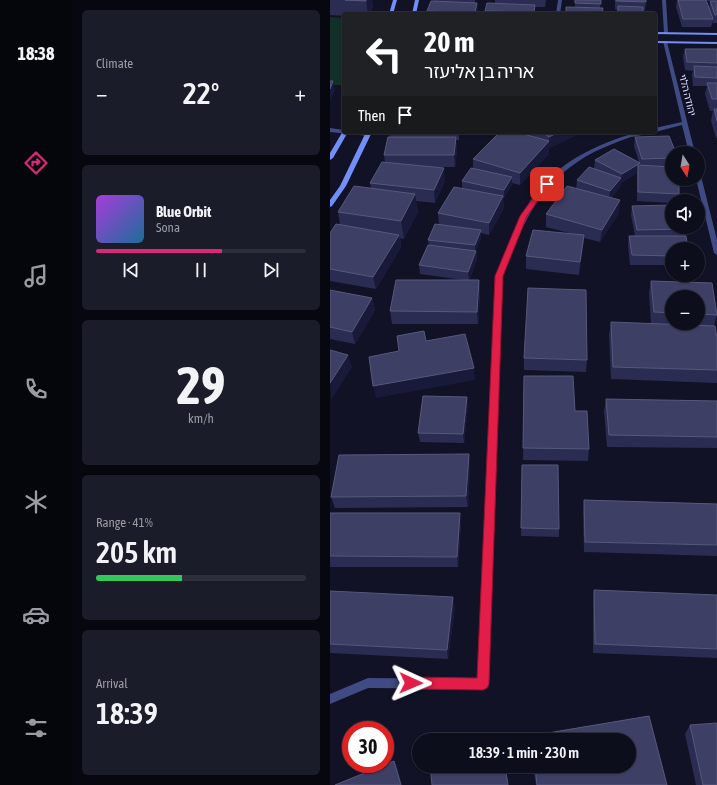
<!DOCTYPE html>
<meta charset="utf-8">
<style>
body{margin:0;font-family:"Asap Condensed","Noto Sans Hebrew",sans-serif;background:#1b1c29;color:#f1f3f6;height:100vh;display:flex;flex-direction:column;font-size:15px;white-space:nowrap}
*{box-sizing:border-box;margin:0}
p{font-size:13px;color:#9a9ca3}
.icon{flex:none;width:22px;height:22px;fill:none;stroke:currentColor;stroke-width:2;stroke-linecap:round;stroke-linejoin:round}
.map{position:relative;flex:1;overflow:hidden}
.drawer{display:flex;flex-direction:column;gap:10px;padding:10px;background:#07080f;width:258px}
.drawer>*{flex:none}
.guide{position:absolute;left:12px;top:12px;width:315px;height:122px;border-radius:4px;box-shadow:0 1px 3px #0004,0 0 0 1px #2d2e3b;background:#202124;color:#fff;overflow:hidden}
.needle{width:26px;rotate:169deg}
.controls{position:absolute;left:335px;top:146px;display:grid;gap:8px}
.controls a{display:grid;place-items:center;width:40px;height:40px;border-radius:50%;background:#0d0e1c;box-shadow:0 1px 3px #0004,0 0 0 1px #2d2e3b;font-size:20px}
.speed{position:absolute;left:12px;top:721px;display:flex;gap:8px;font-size:20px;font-weight:700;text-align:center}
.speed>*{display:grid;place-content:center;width:52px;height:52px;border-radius:50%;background:#0d0e1c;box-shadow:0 1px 3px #0004,0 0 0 1px #2d2e3b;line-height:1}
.speed .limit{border:6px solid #d22;background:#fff;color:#111}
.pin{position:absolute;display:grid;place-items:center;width:34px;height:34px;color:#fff;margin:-17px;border-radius:8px;box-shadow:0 2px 6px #0006}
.me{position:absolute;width:44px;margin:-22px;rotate:91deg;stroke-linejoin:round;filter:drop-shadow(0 0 3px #0008)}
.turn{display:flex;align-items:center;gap:14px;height:84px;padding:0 16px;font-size:18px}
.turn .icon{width:52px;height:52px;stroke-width:2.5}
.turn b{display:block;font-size:28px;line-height:34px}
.then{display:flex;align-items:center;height:38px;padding:0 16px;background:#0003;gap:8px;font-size:15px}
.big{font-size:30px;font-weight:600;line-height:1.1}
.drawer .tile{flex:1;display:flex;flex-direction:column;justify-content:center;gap:6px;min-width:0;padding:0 14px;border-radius:6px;background:#1b1c29}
.drawer .dial{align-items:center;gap:0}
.dial b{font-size:52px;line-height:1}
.song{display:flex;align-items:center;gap:12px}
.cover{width:48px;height:48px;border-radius:6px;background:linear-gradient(135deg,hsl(280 70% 55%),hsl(200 70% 35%))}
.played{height:4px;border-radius:2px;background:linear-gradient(90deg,#db2777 60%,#2d2e3b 60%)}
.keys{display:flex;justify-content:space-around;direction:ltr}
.heat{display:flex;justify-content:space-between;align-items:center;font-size:22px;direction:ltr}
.charge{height:6px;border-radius:3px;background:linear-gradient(90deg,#34c759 41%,#2d2e3b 0)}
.trip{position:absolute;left:82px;top:733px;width:224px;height:40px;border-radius:20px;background:#0d0e1c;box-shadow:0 1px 3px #0004,0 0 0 1px #2d2e3b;font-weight:600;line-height:40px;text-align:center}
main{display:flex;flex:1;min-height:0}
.tab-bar{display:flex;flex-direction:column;width:72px;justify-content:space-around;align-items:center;background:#05060b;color:#9a9ca3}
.tab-bar .icon{width:28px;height:28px}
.tab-bar .selected{color:#db2777}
.tab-bar b{font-size:18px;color:#f1f3f6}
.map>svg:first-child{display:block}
</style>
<main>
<nav class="tab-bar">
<b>18:38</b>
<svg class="icon selected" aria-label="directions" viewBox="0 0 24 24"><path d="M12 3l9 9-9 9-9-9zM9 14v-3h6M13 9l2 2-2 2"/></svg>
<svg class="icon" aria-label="music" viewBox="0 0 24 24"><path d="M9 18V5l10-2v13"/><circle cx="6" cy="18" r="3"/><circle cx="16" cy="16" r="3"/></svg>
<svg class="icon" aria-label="phone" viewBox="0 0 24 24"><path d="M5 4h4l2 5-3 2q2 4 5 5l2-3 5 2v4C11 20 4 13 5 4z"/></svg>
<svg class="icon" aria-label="climate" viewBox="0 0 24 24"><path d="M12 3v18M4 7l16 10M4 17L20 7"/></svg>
<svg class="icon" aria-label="car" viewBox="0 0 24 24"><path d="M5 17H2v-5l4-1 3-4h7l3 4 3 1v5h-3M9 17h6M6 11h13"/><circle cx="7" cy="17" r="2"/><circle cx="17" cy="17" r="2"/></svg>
<svg class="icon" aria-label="filters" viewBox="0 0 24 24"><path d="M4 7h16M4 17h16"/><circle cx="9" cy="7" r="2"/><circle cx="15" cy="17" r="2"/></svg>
</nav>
<section class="drawer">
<div class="tile"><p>Climate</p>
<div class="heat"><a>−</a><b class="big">22°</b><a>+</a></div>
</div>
<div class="tile">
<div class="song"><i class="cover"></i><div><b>Blue Orbit</b><p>Sona</p></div></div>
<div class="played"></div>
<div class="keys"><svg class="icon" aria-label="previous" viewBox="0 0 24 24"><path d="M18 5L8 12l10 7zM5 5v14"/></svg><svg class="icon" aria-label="pause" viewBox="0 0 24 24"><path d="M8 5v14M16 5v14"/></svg><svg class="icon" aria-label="next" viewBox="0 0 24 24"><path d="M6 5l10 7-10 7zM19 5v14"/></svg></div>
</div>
<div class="tile dial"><b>29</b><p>km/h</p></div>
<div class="tile"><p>Range · 41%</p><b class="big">205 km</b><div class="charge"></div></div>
<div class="tile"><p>Arrival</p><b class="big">18:39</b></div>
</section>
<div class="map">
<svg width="387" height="785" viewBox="0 0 387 785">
<rect width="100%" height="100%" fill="#111226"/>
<path fill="#142f28" d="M0,17L14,18V85H0Z"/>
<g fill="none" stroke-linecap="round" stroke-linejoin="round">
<path fill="#3f4b82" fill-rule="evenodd" d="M228,0H232L230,14H226Z
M332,0H336L338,33L336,34L334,33Z
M333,41L337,42L365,153H359L352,125L325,132V128L352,122Z
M0,128L14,130V132H35L42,134L39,136L0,132Z
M309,132H318C312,136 304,136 298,138C286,142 275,147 264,152C209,181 194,222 172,276L158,684L157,688L153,689L38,688L0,704V694L38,678L148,679L166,276C176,250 185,225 200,201C224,164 267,143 309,132Z
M368,174L371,176L387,240V255L384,253L366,179H368Z"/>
<path fill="#748ef7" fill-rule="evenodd" d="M63,0H67L63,14H59Z
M85,0H89L86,14H82Z
M325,32L387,33V35L325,34Z
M325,41L387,42V44L325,43Z
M13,131L18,132L3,158L0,160V153Z
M36,132H42L16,186L2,206L0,207V200L10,186Z"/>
</g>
<path fill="#2b2c52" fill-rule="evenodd" d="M0,0H42L43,7L40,14H14V16L0,15Z
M103,0H145V3L148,11L147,14H98L97,11L103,1Z
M165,0H216L215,7H205V14H155V11L165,3Z
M245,0H271L270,8L245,7Z
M285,0H316L315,10H313V14H287V10L285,9Z
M347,0H387V1H377L379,8L380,1H387V23H383V21L381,27H352L346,7Z
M355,49H387V138H386L381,121L383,111H380L375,94L377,86H363L362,74L363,71L355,70L353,57Z
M59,132H129V140H126L127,149L125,167H104L115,181L105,203L86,201L88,212L74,239L70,238L71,247L46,289L0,281V233L10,225L8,212L41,188L40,183L55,162L54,155L60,137Z
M192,132H253L219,148V154L190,185L182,183V185L173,199L174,208L159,235L151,233V239L146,251L147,260L139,280H149L150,293L148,324H62L60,311L134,280L90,274L89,265L99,245L98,240L109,225L108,213L132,189V181L143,168V159L197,135Z
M305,137L342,153V167H338L349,194L348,201H342V203L307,201V173L291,183L290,187L281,198L289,213L270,242L254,238L253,247L249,275L196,269V256L239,233L216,227V214L246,189L247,180L266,170L264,169L265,160L309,162L304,146Z
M302,206L357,229L356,236L342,249V265H300L298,245L299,236H305L301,215Z
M321,281L382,283L387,314L384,326H385L387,338V383L281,379L279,335L281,322L321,324L319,293ZM342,297H368V323H342Z
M0,290L42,298L45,310L25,344L0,339Z
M194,358L257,360L256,372L194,370Z
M194,376L259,449L258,461L193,460Z
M137,397L138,406L134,443L90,442L88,433Z
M276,399L387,401V448L277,447L274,411Z
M139,454L140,466L138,507L5,508L1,497Z
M192,465L229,529V537L191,536Z
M254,500L387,504V556L254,552L253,512Z
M0,513L131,524L128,567H0Z
M264,590L387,595V658L263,653V600Z
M0,591L125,607L118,659L0,653Z
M319,716L337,785H206L203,766H299V740H200V736Z
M360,725L387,785H366L355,734Z"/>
<path fill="#191a39" d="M36,0H42L43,7L40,14H38Z
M147,3L148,11L147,14H145Z
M3,81L5,90L0,102V89Z
M229,132H253L219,148V154L190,185V173L219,142V137Z
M126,137L127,149L125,167L124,155Z
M310,163L309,172L308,165L307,173L291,183L290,187L279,200L280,191L291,178L292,174Z
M114,168L115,181L105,203L104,190Z
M182,177V185L174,199V190Z
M85,194L88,212L74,239L71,221Z
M173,196L174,208L159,235V223Z
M290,200L289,213L270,242L272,230Z
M151,230V239L146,251L147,260L139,281L138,272L145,254V245Z
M69,235L71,247L46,289L43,277Z
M254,235L253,247L249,275L250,262Z
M149,280L150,293L148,324L147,312Z
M42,298L45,310L25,344L22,332Z
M18,355L22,367L1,400L0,383Z
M144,368L145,380L46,398L43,386Z
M137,397L138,406L134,443L133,434Z
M139,454L140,466L138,507L136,496Z
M130,513L131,524L128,567L127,557Z
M123,597L125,607L118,659L117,650Z
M64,761L68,768L72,785H71Z"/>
<path fill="#3e3f64" stroke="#56587c" d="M15,0H36V1Z
M245,0H271V4L245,3Z
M286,0H316V2L286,1Z
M348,0H376L383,19H353Z
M101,1L147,3L145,13L97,11Z
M380,1H387V15H385Z
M157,3L205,5L204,12L155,11Z
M288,6L313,7V14H288Z
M236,7L273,8L272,14H236Z
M355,49H387V63L357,62Z
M364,66L387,67V78L365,77Z
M0,81H3L0,89Z
M377,83H387V99H382Z
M384,109H387V121Z
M59,132H108L59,134Z
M170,132H186L219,141L190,173L143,159Z
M212,132H229L219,137Z
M339,136L346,153H342V158L312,159L305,137Z
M58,137H126L124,155H54Z
M284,149L310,163L292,174L265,160Z
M52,162L114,168L104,190L40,183Z
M308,165L342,167V179H349V194L308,192Z
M259,167L291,178L280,191L247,180Z
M141,168L182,177L174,190L132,181Z
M24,186L85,194L71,221L8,212Z
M237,186L290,200L272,230L216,214Z
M124,187L173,196L159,223L108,213Z
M342,205V227H357V229L307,230L302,206Z
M6,224L69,235L43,277L0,269V233Z
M105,224L151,230L145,245L98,240Z
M203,230L254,235L250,262L196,256Z
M299,236H356L358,249H342V256L302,255Z
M98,245L146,251L138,272L89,265Z
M66,280H149L147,312L60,311Z
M321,281L382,283L387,315L368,314V297H342V313L324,312Z
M198,288L256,290L257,360L194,358Z
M0,290L42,298L22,332L0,327Z
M281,322L385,326L387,338V370L283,367Z
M94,331L96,341L135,334L144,368L43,386L39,357L69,351L67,336Z
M0,350L18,355L0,383Z
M194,376H243L245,411H257L259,449L193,448Z
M93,396L137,397L133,434L88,433Z
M276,399L387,401V437L279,435Z
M139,454L136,496L1,497L9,455Z
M192,465H228L229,529L191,528Z
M254,500L387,504V545L255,542Z
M0,513H130L127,557L0,556Z
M264,590L387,595V649L265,644Z
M0,591L123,597L117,650L0,644Z
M319,716L337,785H207L205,766H299V740H201L200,736Z
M387,723V785H373L360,725Z
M170,738L171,740H163Z
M64,761L71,785H5Z
M100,766H175L178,785H102Z"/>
<path fill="#e11d48" stroke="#92132f" d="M214,183L220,184L197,216L173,276L159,684L157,688L153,690L81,689L77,687L75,683L77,679L81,677L147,678L165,276L190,216Z"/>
<g text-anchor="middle" stroke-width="4" stroke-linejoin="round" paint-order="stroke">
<g font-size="10" fill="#d8dcfd" stroke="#111226">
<text transform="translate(358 95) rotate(76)" y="4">יהודה הלוי</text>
</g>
</g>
</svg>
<div class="controls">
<a><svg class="needle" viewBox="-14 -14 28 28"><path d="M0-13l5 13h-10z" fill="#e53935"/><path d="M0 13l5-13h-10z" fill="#9a9ca3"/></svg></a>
<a><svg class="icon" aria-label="sound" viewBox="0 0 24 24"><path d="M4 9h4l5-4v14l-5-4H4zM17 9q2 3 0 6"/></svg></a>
<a>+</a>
<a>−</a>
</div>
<div class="speed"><div class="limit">30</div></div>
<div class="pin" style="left:217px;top:184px;background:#d93025"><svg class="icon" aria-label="arrive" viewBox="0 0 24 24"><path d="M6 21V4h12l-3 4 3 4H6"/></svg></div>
<svg class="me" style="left:81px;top:683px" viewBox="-20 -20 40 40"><path d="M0-17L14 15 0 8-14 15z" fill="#e11d48" stroke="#fff" stroke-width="4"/></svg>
<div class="trip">18:39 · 1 min · 230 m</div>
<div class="guide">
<div class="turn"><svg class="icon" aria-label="left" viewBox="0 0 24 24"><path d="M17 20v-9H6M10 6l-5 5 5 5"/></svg><div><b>20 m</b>אריה בן אליעזר</div></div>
<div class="then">Then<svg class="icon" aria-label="arrive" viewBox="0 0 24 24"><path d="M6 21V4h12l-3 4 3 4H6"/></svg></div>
</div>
</div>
</main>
